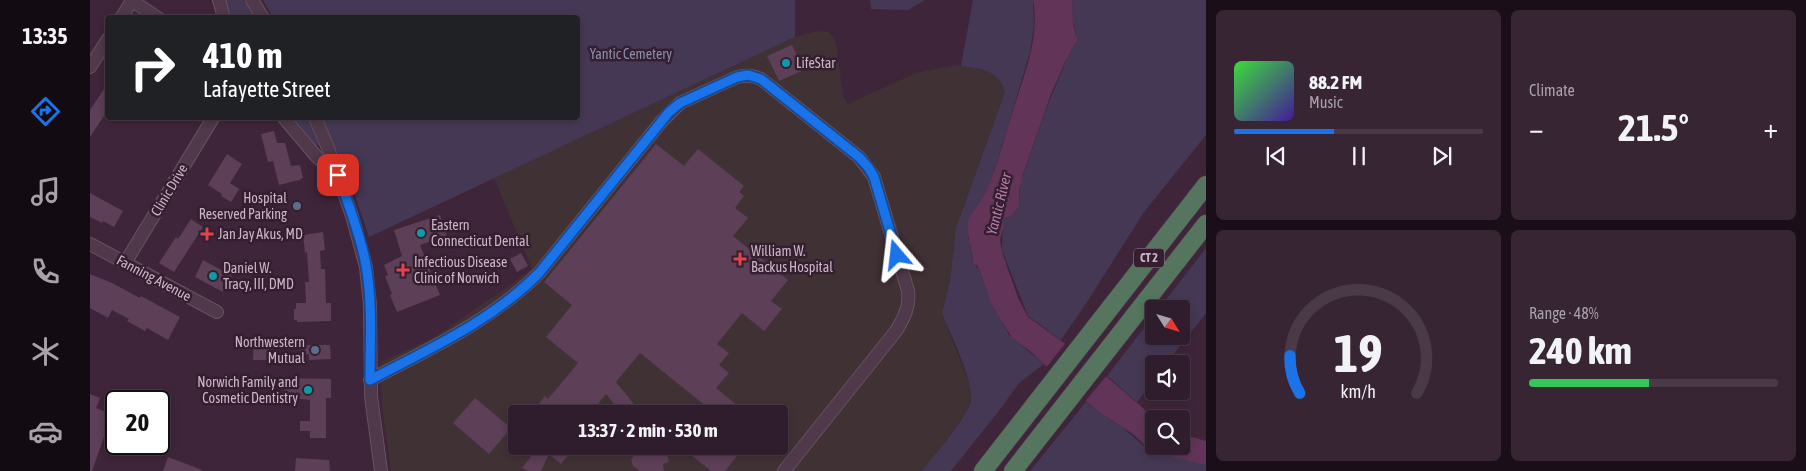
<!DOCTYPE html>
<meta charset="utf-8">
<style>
body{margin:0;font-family:"Asap Condensed",sans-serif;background:#372534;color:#f1f3f6;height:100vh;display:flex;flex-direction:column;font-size:19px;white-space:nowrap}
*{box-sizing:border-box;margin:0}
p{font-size:16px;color:#a7a1a9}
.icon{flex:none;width:28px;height:28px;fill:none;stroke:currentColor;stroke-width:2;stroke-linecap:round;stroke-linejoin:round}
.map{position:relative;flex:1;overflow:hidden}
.sheet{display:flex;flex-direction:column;gap:10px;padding:10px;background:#1a0f18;width:600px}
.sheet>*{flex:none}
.banner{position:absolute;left:15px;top:15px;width:475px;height:105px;border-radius:5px;box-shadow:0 2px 8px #0003,0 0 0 1px #4a3a48;background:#202124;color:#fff;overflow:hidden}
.needle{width:32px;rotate:127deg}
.fabs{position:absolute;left:1055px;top:300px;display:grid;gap:10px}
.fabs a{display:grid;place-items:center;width:45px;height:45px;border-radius:5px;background:#2f1c2c;box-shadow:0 2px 8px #0003,0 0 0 1px #4a3a48;font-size:25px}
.speed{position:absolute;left:15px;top:390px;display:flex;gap:10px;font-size:25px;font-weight:700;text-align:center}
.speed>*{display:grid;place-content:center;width:65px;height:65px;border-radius:50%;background:#2f1c2c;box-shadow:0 2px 8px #0003,0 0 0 1px #4a3a48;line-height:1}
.speed .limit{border:2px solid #111;border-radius:8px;background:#fff;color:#111}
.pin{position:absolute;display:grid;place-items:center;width:42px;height:42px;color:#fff;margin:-21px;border-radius:10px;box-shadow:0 2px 8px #0006}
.me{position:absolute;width:55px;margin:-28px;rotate:343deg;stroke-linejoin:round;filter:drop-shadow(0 0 4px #0008)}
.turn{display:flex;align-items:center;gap:18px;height:105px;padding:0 15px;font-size:22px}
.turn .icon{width:65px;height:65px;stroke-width:2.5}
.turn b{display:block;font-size:35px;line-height:42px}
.big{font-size:38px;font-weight:700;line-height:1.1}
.sheet .tile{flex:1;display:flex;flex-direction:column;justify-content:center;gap:8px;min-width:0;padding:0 18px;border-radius:8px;background:#372534}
.sheet .dial{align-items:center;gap:0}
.dial svg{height:130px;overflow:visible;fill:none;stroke:#4a3a48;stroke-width:7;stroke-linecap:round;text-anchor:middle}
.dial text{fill:#f1f3f6;stroke:none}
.song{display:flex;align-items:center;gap:15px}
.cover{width:60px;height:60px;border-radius:8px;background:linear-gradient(135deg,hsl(120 70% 55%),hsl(260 70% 35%))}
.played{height:5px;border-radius:2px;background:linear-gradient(90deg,#1a73e8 40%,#4a3a48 40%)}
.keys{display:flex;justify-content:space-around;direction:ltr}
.heat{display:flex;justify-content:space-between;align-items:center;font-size:28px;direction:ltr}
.charge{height:8px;border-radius:4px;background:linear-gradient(90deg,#34c759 48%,#4a3a48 0)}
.sheet .tiles{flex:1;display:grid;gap:10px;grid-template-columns:repeat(2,1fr)}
.trip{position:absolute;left:418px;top:405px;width:280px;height:50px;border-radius:5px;background:#2f1c2c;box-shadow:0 2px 8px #0003,0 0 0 1px #4a3a48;font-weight:700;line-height:50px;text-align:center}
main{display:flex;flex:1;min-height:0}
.tabs{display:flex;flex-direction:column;width:90px;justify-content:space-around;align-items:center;background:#130b12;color:#a7a1a9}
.tabs .icon{width:35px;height:35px}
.tabs .current{color:#1a73e8}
.tabs b{font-size:22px;color:#f1f3f6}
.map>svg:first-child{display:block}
</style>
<main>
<nav class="tabs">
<b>13:35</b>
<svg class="icon current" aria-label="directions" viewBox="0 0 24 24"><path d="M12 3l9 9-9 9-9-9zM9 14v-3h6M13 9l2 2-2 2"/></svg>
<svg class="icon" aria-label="music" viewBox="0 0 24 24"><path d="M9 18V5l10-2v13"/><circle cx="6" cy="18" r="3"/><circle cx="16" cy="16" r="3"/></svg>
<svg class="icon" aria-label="phone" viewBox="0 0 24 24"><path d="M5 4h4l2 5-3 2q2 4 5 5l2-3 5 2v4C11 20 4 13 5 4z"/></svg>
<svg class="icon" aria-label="climate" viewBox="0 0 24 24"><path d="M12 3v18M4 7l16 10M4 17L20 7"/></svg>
<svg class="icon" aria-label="car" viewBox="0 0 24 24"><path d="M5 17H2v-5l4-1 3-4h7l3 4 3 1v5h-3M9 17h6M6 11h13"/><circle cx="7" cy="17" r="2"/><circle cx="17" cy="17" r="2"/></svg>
</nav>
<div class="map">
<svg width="1116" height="471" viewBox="0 0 1116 471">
<rect width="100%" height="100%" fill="#3f253a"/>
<path fill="#403135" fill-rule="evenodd" d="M733,31L738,32L742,36L746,44L753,96L758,104L826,73L866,65L887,68L899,72L907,77L915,86V92L866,228L860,280L853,309V316L881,388V401L876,413L832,471H301L292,407L290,362L343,338L423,283L442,268L404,178L705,37L723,32ZM426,414H689V446H426Z"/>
<path fill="#453854" d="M135,0H154L164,17H140Z
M173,0H705V37L279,237L261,184L232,118H488V18L183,17Z
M780,0H835L818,10L781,9Z
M883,0H943L944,26L940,52L907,163L897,190L882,214L878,235L883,262L890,271L897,291L919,335L954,364L929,383L908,412L861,471H832C843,456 878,416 881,401C884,382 861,335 853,316V309L860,280L866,228L915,92C910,71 890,68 871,66Z
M982,0H1116V135L1054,212L997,302L971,340L938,316L912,250L913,218L925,213L929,202L930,184L955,112L978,56L985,44L986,33L983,22Z
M203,118H217L229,145H226Z
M1116,248V313L1076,364H1064V380L1047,402L1017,376L1064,315V336H1091V309H1069Z
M996,402L1019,419L1031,426L1055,447L1116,464V471H940Z"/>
<path fill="#623558" d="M943,0H982L983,24L987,40L976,60L961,94L933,174L929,191V206L923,215L913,218V229L910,240L912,252L928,298L938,317L995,358L1053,408L1064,422V446H1091V434L1116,441V465L1062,452L1043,434L1009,412L974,383L940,351L922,338L901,303L890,271L887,265L883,264C883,250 876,237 878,222C880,213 893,199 897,189C907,167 913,143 920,120C931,82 951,40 943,0Z"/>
<path fill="#3f253a" d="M977,341L1018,374L994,403L955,369Z"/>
<path fill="#5d3f57" d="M702,45L714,70L689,81L677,56Z
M18,83V110L0,137V110Z
M184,131L187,143H195L201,166L210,165L213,178L209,180L189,185L183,161L178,162L171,134Z
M566,144L594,166L608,149L654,186L649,192L654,196L645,208L658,218L643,236L698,280L681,301L692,309L674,331L652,313L627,344L639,353L629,365L639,373L626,388L658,414H611L617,407L550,353L526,382L552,414H532L516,394L500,414H441L455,396L458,399L488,363L456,337L482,305L454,282Z
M137,154L152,164L140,183L149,189L141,202L131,196L132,194L118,185Z
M0,193L33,211L24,227L13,221L12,223L0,217Z
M350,215L357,236L330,245L350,295L307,312L300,295L302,294L295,276L298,275L294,265L312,256L304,230Z
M101,219L113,227L84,272L69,263L86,237L88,239Z
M175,230H188V241H175Z
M233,232L235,250L230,251L231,269H235L236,303H241V321L207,322V320H204V309H206V303H216L215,282H219L217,252L215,253L213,235Z
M431,253L438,266L427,272L420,259Z
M113,260L142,276L133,292L105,277Z
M0,274L22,283L50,298L51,296L90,317L78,340L57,328L55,331L37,321L39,319L22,310L18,318L0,308Z
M164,338H183L180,360H163Z
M209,345H240L241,359L219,360V354L210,355Z
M195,378L241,379V398H236V438H220V431H210V421H220V400L194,397Z
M0,394L10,398L6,408L26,416V442L14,437L2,471H0Z
M385,398L421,428L399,454L363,423Z
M43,444H72L68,454L42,445Z
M449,446H486L471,464L459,454L451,471H439L432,468Z
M546,446H575L579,462L573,464L574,471H550L543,466L541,460L547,450Z
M590,446H655L635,471H621Z
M78,457L112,470V471H73Z
M206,458L239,460L240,471H205Z"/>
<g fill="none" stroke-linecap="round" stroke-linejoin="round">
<defs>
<path id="minor" d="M41,0L68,18
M129,0L134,18
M162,0L173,18
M31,18L42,1
M0,67L18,39
M194,118L226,156L246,174
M225,118L238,148L262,216L276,267L280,305L281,396L291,471
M0,244L127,312
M35,263L123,118
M280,380C339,349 401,321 449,273L571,122L590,103L647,77C657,75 662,75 671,79L769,157L784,177L818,291C820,307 814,318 806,331L694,471"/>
<path id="highway" d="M893,471L1116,185
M923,471L1116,224"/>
</defs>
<use href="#minor" stroke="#675162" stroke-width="14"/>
<use href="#highway" stroke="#574152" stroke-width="19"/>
<use href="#minor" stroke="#4f394a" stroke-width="12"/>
<use href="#highway" stroke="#56755e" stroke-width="18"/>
</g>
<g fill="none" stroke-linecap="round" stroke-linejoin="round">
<defs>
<path id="route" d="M248,175C258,203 269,231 275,260C283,299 280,341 280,380C339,349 402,321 449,273L579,112L590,103L647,77L658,75L671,79L769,157L778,167L784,177L807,255"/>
</defs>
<use href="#route" stroke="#114b97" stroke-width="12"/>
<use href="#route" stroke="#1a73e8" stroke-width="9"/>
</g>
<g fill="#0f9aa8" stroke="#341e2f" stroke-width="2">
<circle cx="696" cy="63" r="5"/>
<circle cx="331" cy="233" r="5"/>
<circle cx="123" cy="276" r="5"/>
<circle cx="218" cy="390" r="5"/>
</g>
<g fill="#5c6f8a" stroke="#341e2f" stroke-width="2">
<circle cx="207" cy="206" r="5"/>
<circle cx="225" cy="350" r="5"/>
</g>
<g fill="#e0444e" stroke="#341e2f" stroke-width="2">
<path d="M114.5 226.5h5v5h5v5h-5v5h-5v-5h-5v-5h5z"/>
<path d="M647.5 251.5h5v5h5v5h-5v5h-5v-5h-5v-5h5z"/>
<path d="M310.5 262.5h5v5h5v5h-5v5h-5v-5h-5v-5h5z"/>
</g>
<g text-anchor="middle" stroke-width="5" stroke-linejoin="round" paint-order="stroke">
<rect fill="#341e2f" stroke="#9d8898" stroke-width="1" x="1044" y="248.5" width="30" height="19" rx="4"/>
<g font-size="12" font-weight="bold" fill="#cab5c5">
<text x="1059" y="262">CT 2</text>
</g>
<g font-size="14" fill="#898faf" stroke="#341e2f">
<text x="541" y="59">Yantic Cemetery</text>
</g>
<g font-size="14" fill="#cab5c5" stroke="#341e2f" text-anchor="start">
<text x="706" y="68">LifeStar</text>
<text x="197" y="203" text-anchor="end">Hospital<tspan x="197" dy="16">Reserved Parking</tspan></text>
<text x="341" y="230">Eastern<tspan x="341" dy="16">Connecticut Dental</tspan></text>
<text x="128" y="239">Jan Jay Akus, MD</text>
<text x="661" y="256">William W.<tspan x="661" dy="16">Backus Hospital</tspan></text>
<text x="324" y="267">Infectious Disease<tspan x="324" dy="16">Clinic of Norwich</tspan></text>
<text x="133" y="273">Daniel W.<tspan x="133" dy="16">Tracy, III, DMD</tspan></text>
<text x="215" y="347" text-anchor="end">Northwestern<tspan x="215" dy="16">Mutual</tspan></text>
<text x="208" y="387" text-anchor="end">Norwich Family and<tspan x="208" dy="16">Cosmetic Dentistry</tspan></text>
</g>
<g font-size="14" fill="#cab5c5" stroke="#341e2f">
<text transform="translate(79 190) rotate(-59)" y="5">Clinic Drive</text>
<text transform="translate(64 278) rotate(28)" y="5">Fanning Avenue</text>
</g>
<g font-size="15" font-style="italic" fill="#b27ca7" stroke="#341e2f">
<text transform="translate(909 204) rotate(-76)" y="5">Yantic River</text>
</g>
</g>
</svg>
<div class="fabs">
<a><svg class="needle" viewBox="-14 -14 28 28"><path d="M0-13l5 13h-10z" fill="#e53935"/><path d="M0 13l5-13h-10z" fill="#a7a1a9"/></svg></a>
<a><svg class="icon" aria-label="sound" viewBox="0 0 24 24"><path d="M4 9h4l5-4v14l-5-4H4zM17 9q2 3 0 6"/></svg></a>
<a><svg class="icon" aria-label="search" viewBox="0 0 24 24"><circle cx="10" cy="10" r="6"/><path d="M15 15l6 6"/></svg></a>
</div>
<div class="speed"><div class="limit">20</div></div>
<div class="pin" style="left:248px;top:175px;background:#d93025"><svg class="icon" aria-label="arrive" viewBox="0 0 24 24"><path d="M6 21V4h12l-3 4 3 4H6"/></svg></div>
<svg class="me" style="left:807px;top:255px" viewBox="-20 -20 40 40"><path d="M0-17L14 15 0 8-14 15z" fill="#1a73e8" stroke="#fff" stroke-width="4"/></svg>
<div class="trip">13:37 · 2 min · 530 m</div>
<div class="banner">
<div class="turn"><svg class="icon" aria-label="right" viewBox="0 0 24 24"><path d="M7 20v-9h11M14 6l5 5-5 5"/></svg><div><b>410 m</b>Lafayette Street</div></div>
</div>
</div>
<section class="sheet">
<div class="tiles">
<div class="tile">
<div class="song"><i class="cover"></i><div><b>88.2 FM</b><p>Music</p></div></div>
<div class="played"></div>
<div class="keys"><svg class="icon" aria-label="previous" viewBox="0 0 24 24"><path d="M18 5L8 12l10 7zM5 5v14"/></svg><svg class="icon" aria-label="pause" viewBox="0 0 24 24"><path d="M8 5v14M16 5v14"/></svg><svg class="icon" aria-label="next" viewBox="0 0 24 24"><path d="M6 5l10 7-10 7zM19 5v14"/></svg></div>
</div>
<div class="tile"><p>Climate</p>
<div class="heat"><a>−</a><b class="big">21.5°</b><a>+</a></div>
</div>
<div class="tile dial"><svg viewBox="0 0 100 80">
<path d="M14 69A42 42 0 1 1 86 69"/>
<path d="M14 69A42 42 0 0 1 8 46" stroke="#1a73e8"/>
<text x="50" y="56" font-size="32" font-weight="700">19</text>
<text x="50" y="72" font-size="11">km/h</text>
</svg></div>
<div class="tile"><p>Range · 48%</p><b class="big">240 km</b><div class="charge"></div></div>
</div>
</section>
</main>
